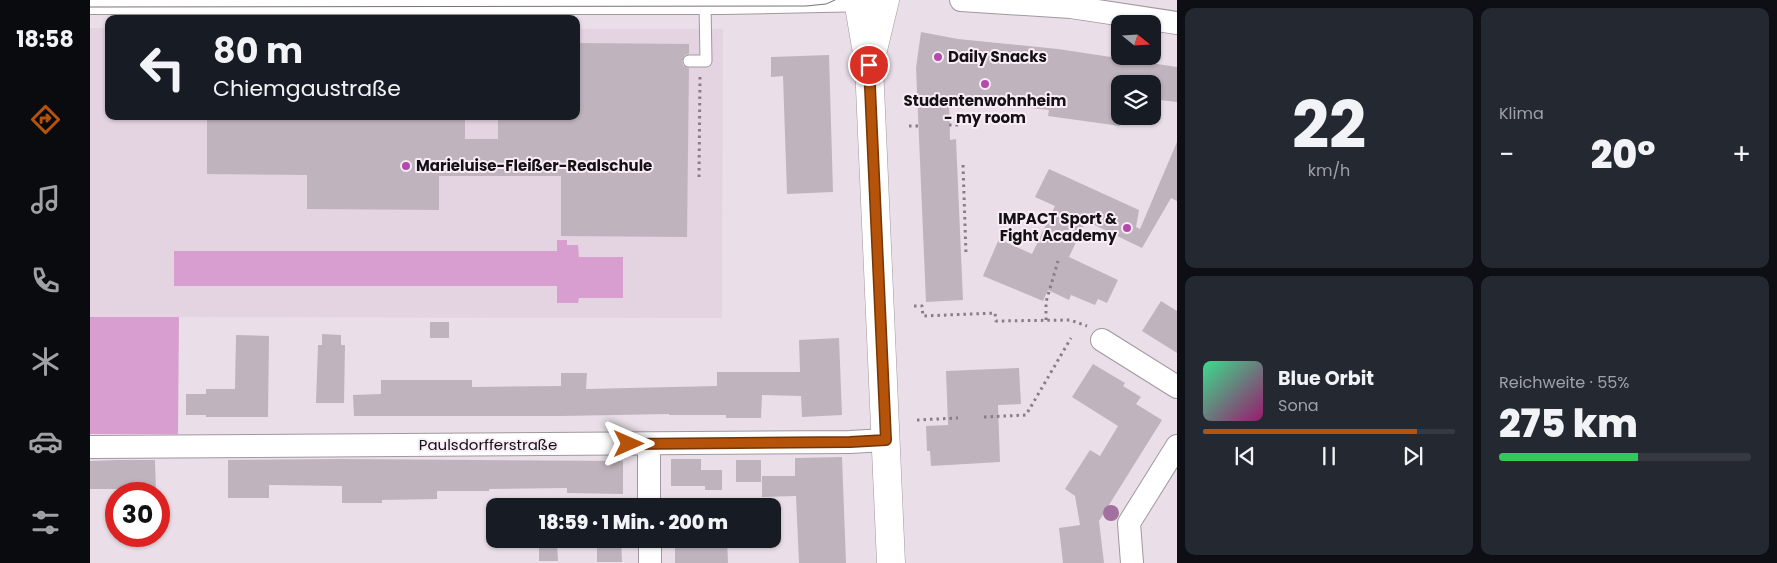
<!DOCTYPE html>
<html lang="de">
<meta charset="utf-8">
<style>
body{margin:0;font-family:Poppins,sans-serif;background:#242831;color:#f1f3f6;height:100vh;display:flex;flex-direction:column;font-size:19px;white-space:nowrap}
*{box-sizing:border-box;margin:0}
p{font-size:16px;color:#9ea1a6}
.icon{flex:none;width:28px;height:28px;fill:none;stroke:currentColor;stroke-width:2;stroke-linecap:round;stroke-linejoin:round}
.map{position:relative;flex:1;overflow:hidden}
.drawer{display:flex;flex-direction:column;gap:8px;padding:8px;background:#0d0f14;width:600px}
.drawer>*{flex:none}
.hud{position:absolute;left:15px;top:15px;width:475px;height:105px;border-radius:10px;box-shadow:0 1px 4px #0004;background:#171b24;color:#f1f3f6;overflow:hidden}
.needle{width:32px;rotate:108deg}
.controls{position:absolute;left:1021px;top:15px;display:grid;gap:10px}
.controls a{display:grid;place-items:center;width:50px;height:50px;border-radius:10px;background:#171b24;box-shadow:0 1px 4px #0004;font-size:25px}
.speed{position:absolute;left:15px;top:482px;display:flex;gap:10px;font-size:25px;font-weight:700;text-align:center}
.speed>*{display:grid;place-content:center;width:65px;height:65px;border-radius:50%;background:#171b24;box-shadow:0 1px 4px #0004;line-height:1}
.speed .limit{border:8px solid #d22;background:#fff;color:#111}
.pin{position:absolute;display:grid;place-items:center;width:42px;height:42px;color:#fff;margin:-21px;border:2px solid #fff;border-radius:50%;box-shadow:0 1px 5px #0007}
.me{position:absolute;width:55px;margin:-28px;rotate:90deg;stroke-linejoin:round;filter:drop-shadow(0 0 4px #0008)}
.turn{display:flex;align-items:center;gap:18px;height:105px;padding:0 25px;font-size:22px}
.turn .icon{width:65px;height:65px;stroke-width:2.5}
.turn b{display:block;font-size:35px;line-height:42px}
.big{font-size:38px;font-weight:800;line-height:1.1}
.drawer .widget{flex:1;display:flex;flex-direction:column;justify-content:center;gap:8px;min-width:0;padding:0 18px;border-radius:10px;background:#242831}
.drawer .dial{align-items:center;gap:0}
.dial b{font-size:65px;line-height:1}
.song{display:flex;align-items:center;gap:15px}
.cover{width:60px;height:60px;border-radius:8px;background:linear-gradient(135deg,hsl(150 70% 55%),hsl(320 70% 35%))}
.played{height:5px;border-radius:2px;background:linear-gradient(90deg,#b45309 85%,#363941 85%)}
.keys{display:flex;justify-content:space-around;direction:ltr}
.heat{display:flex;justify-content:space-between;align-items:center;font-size:28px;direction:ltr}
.charge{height:8px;border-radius:4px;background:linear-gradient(90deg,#34c759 55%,#363941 0)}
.drawer .tiles{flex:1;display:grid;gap:8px;grid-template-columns:repeat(2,1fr)}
.trip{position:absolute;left:396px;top:498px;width:295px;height:50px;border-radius:10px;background:#171b24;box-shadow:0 1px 4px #0004;font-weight:800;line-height:50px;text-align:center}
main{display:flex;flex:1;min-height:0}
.tabs{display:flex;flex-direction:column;width:90px;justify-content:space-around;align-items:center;background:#090b0e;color:#9ea1a6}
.tabs .icon{width:35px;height:35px}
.tabs .on{color:#b45309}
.tabs b{font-size:22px;color:#f1f3f6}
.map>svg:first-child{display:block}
</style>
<main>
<nav class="tabs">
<b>18:58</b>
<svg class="icon on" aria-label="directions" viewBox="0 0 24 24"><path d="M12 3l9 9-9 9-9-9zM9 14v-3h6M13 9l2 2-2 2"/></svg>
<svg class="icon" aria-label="music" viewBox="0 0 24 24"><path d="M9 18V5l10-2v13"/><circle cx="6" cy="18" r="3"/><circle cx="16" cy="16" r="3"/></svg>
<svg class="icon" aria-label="phone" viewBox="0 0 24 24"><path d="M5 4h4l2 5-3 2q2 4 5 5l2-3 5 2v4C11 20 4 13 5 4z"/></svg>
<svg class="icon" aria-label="climate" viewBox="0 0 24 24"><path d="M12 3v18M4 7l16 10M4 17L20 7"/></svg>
<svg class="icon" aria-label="car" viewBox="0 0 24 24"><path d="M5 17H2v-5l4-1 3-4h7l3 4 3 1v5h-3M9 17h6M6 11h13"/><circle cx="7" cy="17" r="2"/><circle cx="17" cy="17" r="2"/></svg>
<svg class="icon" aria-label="filters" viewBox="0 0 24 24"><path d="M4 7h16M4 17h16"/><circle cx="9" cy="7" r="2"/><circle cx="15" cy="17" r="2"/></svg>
</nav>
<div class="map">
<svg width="1087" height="563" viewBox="0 0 1087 563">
<rect width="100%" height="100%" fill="#eadfe8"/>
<path fill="#e4d3e1" d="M0,28H19V116H486V29H633L632,318L0,317Z"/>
<path fill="#d99ed0" d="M467,240H477V245H488L489,257H533V298H489L488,303H467V286H84V251H467Z
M0,317H89L88,434H0Z"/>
<path fill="#bfb4bd" d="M831,32L868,39L968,49L1087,67V102L1062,99V84H1030V126L958,116L959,110L859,99L860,140L866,139L873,300L836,302L826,68Z
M486,43L599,44V54L595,55L592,61L593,65L599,68L597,237L471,236V176H349V210L217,209V175L117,174V116H375V139H408V116H486Z
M739,55L743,192L697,194L693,76L681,77V57Z
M1087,142V201L1081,198L1052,248L996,221L979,257L1028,280L1017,303L1008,299L1005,305L981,295L979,300L958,290L953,301L893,276L909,239L942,254L965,206L945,197L959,169L1049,210L1046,227L1050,229Z
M1071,301L1087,311V353L1052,331Z
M340,322H359V338H340Z
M232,334L251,335V345H255L254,403H226L228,345H232Z
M146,335L179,336L178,417H116V415H96V394H116V389H145Z
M749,338L752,415L712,417L711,396L672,395L671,418H636V415H579V414L471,416H264L263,395L291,394V380H382V387L471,386V373H497L496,389L627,386V372H710L709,340Z
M1003,364L1035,383L1033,386L1051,397L1046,404L1072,420L1009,521L1014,563H973L969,528L990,525L985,496L975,489L1000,450L1010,456L1028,426L982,397Z
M929,368L931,404L908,405L910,462L841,466L840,451H837L836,426L858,425L856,371Z
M752,457L756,563H709L706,496L672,497V476H705V458Z
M252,459L533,461V494L477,493V488L399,489V491H347V499L292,500V503H252V486L179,485V498H138V460Z
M581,459H611V470H632V490H615V486H581Z
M27,460H65L66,494H27V489H0V461Z
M646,460H671V482H646Z
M507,539H531L532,562H507Z
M585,539H637L638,563H585Z
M449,543H467L468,561H449Z"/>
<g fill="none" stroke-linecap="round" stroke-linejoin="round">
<defs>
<path id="service" d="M599,61H616L615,3"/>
<path id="minor" d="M871,0L981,7L1087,23
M0,3H632L780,0
M1012,340L1087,387
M559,444V506
M0,447L760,442L795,440
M560,539V563
M1042,563L1039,523L1087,446"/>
<path id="primary" d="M768,0L779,65L801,563
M782,54L795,0"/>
</defs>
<use href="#service" stroke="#a1979f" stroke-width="13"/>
<use href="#minor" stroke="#a1979f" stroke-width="24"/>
<use href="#primary" stroke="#a1979f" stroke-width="29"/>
<path stroke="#867e84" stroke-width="3" stroke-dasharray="2.5 4" stroke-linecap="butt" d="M859,125H871
M819,126H828
M873,165L876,254
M609,177L610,75
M824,306H832L833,316L905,313L906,321L980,320L997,326
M956,320V302L968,261
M894,417L936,415L981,338
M827,420L868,418"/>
<use href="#service" stroke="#fff" stroke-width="11"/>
<use href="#minor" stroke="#fff" stroke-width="22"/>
<use href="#primary" stroke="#fff" stroke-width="28"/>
<path stroke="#797278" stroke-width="1" d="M0,7L716,6L736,4L745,0"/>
</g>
<circle fill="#a1709c" cx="1021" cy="513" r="8"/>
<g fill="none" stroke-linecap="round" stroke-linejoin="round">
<defs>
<path id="route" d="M539,444L760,442L796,440L779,65"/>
</defs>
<use href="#route" stroke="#753606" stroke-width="12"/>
<use href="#route" stroke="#b45309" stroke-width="9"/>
</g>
<g fill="#b64aab" stroke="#f8edf6" stroke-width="2">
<circle cx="848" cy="57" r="5"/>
<circle cx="895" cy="84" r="5"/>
<circle cx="316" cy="166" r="5"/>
<circle cx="1037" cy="228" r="5"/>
</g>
<g text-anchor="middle" stroke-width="4" stroke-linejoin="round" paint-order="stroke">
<g font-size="15" font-weight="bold" fill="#141013" stroke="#f8edf6" text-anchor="start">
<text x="858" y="62">Daily Snacks</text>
<text x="895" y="106" text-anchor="middle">Studentenwohnheim<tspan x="895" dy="17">- my room</tspan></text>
<text x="326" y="171">Marieluise-Fleißer-Realschule</text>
<text x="1027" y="224" text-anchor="end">IMPACT Sport &amp;<tspan x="1027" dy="17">Fight Academy</tspan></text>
</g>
<g font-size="15" fill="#141013" stroke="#f8edf6">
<text x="398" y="450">Paulsdorfferstraße</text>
</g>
</g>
</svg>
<div class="controls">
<a><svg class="needle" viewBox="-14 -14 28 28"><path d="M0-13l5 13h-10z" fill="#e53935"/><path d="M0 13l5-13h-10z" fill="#9ea1a6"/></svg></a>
<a><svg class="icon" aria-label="layers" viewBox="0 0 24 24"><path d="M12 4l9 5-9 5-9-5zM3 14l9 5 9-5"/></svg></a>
</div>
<div class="speed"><div class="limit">30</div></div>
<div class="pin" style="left:779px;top:65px;background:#d93025"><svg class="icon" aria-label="arrive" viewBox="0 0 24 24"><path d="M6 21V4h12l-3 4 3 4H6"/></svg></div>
<svg class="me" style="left:539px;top:444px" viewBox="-20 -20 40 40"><path d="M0-17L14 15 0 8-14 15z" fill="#b45309" stroke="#fff" stroke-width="4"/></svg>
<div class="trip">18:59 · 1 Min. · 200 m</div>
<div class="hud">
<div class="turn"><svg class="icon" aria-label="left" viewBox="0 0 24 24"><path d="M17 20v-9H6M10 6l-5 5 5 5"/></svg><div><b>80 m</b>Chiemgaustraße</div></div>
</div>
</div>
<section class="drawer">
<div class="tiles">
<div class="widget dial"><b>22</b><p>km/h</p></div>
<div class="widget"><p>Klima</p>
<div class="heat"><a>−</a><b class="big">20°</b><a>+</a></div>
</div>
<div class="widget">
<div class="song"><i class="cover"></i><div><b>Blue Orbit</b><p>Sona</p></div></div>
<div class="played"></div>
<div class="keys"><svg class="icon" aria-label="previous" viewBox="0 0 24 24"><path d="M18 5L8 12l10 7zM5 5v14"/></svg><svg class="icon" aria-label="pause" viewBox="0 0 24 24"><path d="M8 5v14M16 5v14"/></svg><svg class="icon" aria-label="next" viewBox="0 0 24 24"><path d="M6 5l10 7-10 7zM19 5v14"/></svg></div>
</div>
<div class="widget"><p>Reichweite · 55%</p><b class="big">275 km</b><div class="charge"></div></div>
</div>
</section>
</main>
